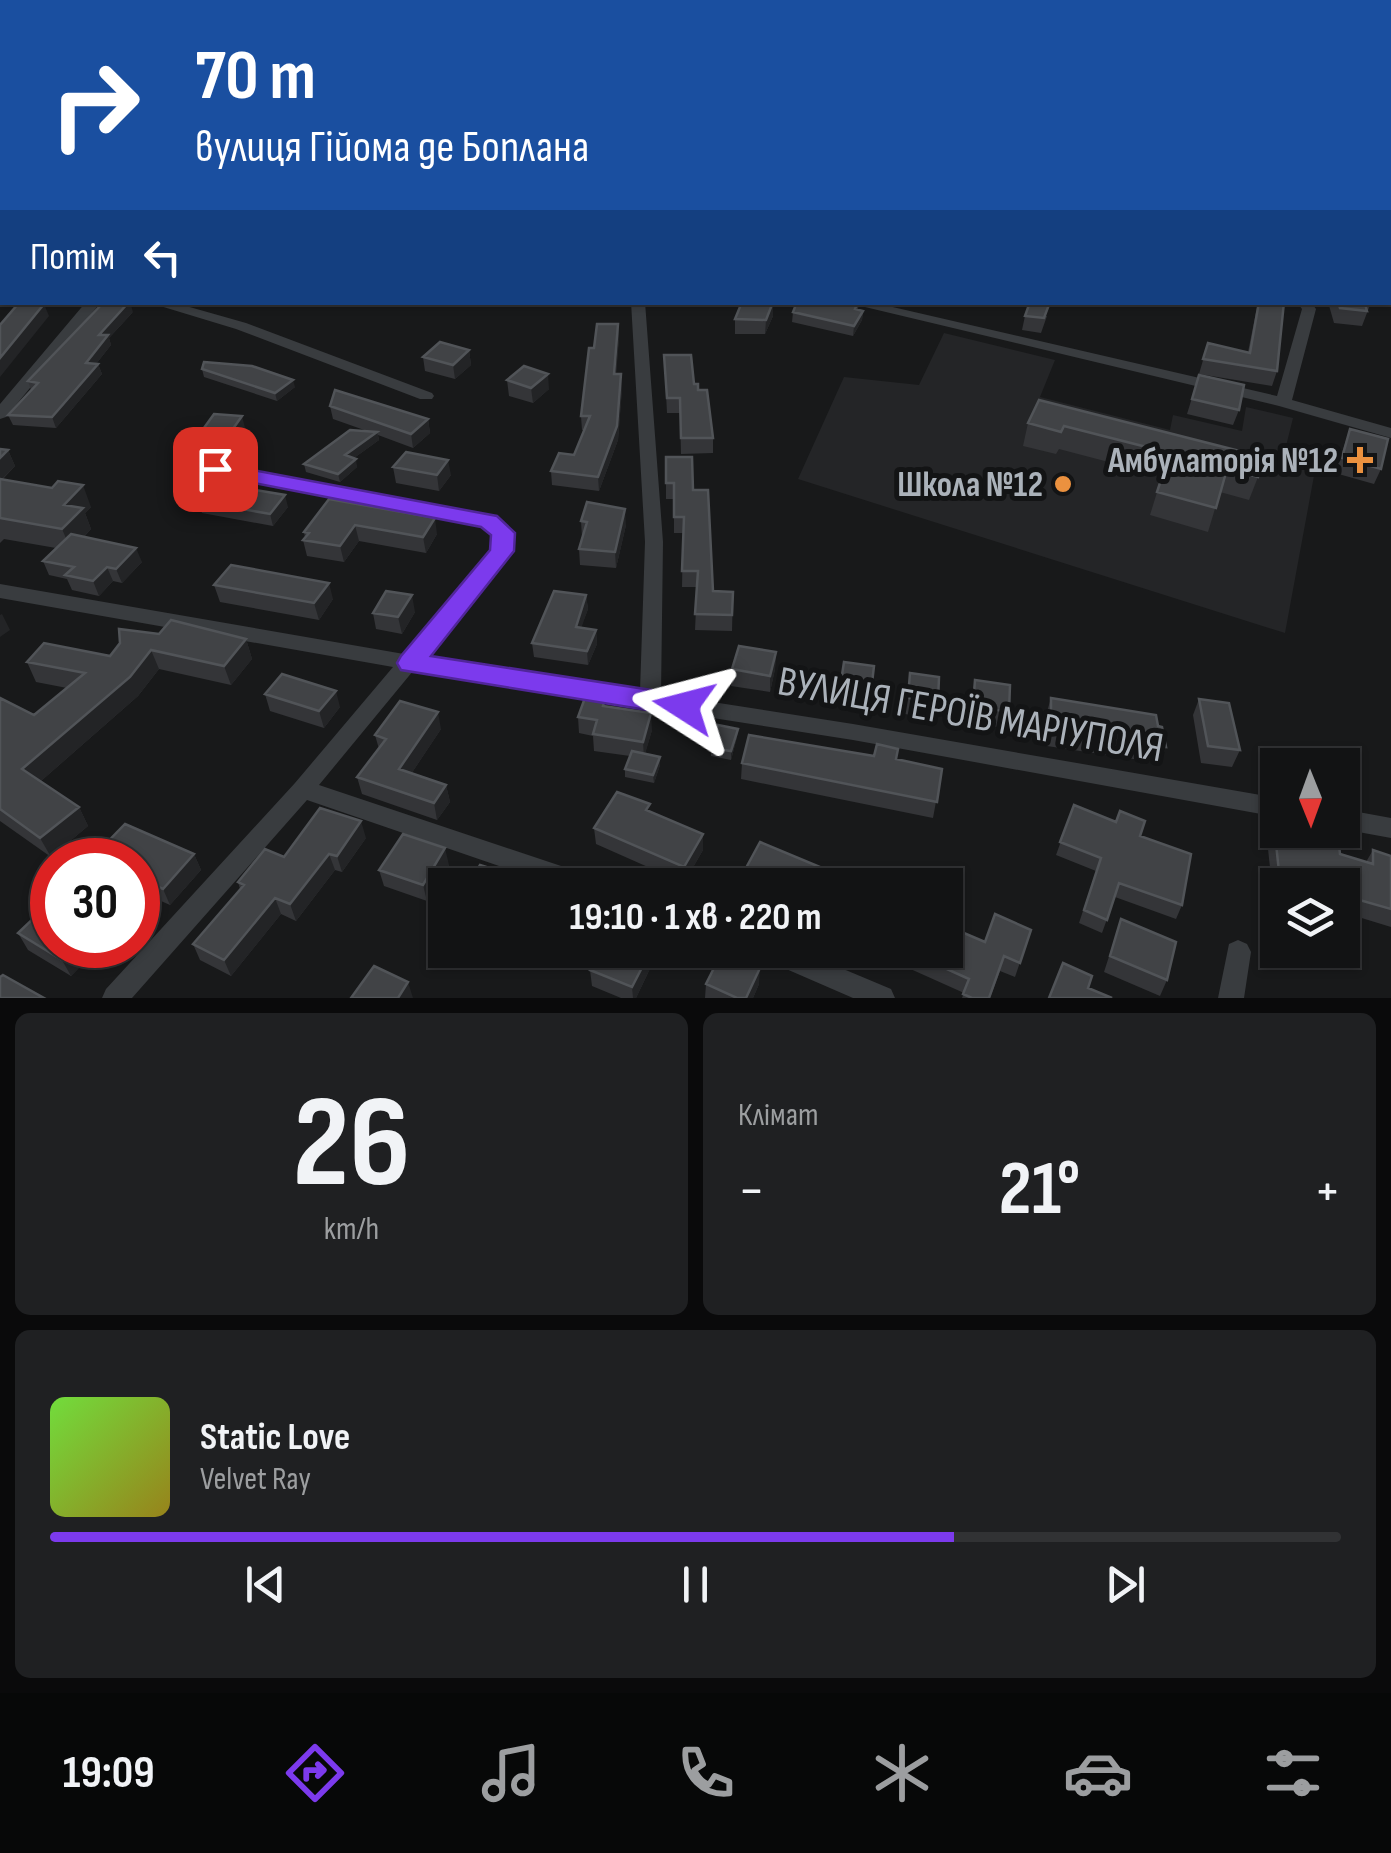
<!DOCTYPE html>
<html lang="uk">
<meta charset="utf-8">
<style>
body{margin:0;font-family:"Sofia Sans Condensed",sans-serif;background:#1f2022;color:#f1f3f6;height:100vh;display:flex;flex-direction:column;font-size:38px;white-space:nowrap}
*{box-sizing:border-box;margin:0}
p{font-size:32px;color:#9c9ea0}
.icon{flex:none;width:55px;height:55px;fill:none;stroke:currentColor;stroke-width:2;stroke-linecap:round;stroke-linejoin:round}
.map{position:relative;height:998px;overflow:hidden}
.details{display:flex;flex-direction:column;gap:15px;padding:15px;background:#0a0a0b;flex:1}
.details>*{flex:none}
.banner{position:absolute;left:0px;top:0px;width:1392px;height:305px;box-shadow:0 2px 8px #0004,0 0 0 2px #313234;background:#1a4fa0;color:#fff;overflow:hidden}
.needle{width:65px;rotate:179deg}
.fabs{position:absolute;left:1260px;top:748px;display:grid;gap:20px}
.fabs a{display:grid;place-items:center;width:100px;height:100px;border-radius:0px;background:#121314;box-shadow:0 2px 8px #0004,0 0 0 2px #313234;font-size:50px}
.speed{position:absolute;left:30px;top:838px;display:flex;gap:20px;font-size:50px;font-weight:700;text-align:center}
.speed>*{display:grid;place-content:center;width:130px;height:130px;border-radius:50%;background:#121314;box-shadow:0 2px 8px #0004,0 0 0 2px #313234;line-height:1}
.speed .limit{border:15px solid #d22;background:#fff;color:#111}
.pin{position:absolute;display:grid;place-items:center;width:85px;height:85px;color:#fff;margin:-42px;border-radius:20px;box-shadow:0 5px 15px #0006}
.me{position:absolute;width:110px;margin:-55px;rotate:279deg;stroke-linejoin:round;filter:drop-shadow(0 0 8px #0008)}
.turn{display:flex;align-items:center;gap:35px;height:210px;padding:0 30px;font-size:45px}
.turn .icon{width:130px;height:130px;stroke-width:2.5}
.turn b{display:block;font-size:70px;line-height:85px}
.then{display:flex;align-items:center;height:95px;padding:0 30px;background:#0003;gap:20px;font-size:38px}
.big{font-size:75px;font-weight:700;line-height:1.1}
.details .widget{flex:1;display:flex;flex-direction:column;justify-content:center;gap:15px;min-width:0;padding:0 35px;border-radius:15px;background:#1f2022}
.details .dial{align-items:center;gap:0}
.dial b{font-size:130px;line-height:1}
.song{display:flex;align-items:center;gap:30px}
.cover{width:120px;height:120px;border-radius:15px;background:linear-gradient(135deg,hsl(100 70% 55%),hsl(50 70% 35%))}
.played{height:10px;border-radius:5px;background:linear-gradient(90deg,#7c3aed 70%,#313234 70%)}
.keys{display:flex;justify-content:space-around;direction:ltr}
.heat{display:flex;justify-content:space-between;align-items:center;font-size:55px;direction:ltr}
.details .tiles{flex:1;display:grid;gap:15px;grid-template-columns:1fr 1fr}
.widget:last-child{grid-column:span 2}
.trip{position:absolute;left:428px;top:868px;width:535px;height:100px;border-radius:0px;background:#121314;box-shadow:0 2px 8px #0004,0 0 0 2px #313234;font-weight:700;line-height:100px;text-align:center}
.tab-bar{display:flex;height:160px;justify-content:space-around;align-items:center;background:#070808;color:#9c9ea0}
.tab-bar .icon{width:70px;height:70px}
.tab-bar .active{color:#7c3aed}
.tab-bar b{font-size:45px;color:#f1f3f6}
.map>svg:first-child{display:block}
</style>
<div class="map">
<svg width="1391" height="998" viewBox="0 0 1391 998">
<rect width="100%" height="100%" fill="#18191a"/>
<path fill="#242527" d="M944,333L1055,360L1040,397L1170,430L1173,415L1242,431L1246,407L1293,418L1284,454L1316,465L1285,633L798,479L844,377L919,385Z"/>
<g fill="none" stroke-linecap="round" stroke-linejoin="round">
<path fill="#393c3f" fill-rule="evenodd" d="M1390,154H1391V161H1390Z
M1390,189H1391V197H1390Z
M0,244H2V252H0Z
M86,302H101L6,417L0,419V404Z
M147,302H172L246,323L432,393L434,396L432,399H420L236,329Z
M631,302H645L663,542L661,694L853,724L1278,798V817L853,740L413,671L319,785L585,874L594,878L597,885H554L307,800L132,998H102L106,989L295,783L393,667L0,598V584L404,654L493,550L494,535L483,526L209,473L207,469L209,465L215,464L495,517L512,533L511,551L424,658L640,691L645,542Z
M844,302H871L1277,396L1302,309L1297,302H1311L1316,309L1292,400L1391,428V438L1279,406Z
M1342,809L1391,818V838L1342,829Z
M1238,940L1247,944L1251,952L1244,998H1218L1229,944Z
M757,950H798L891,989L895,998H853L761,958Z"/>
</g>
<path fill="#343538" d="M773,302V316L765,334H735V319Z
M797,302H859L858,309L863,311L862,320L853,336L792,322L793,312Z
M1258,302H1284L1277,371L1272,386L1199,374L1208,343L1248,352Z
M1328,302H1369L1370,305L1362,326L1334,323Z
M133,312L109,338L111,345L96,364H98L102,374L56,428L13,425L8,415L31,390L28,381Z
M1025,316H1047L1041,333L1022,330Z
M618,324L619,338L616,374L622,388L618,440L599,491L552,485L551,471L574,455L584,430H582L581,416L594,348Z
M469,350L471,365L455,379L425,371L423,357Z
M664,355L698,390L713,438V453L681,454L680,413H667Z
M202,369L295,387L277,401L204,377Z
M1199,375L1239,410L1233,425L1187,414Z
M507,380L549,389L533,403L509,396Z
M1039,400L1258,477L1249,500L1220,492L1208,532L1150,515L1162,476L1059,449L1056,454L1023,446L1028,423Z
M330,406L428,419L430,433L413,448L378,435L379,440L354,458L357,467L340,482L306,472L304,464L367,431L333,419Z
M1350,429L1381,469L1374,484L1335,473Z
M201,432H246L235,449L206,447Z
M0,449L8,450L15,466L2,480L91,507L85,513L91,529L84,537L142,562L122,583L113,581L99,596L72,590L67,579L49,575L43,561L56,548L4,539L0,543Z
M666,457L693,490L713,591L733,592L732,631L695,630L697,587H682L683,533H674V499H666Z
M393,467L451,475L439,491L396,483Z
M329,499L437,534L426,553L359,541L344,562L307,556L303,540L305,538L304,532Z
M198,501L288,507L273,526L202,513Z
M581,521L626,525L616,568L580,565L579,549L582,537Z
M214,585L333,599L319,620L220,602Z
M586,595L588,609L581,627L596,630L597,644L588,665L534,657L532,643Z
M415,612L402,634L376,629L373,613Z
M159,634L246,639L252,659L231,685L159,669L138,696L41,781L79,807L88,826L51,857L0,821V698L34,715L67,688L36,682L27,662L110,656Z
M776,652L775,669L770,692L731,686L732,669Z
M844,662L874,666L868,709L838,704Z
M910,673L938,702L935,719L905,714Z
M975,680L1009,712L1005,728L970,723L972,696Z
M265,694L340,707L324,728L270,711Z
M1051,698L1158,726L1166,747L1160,763L1047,746L1046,715Z
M1199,699L1240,750L1232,767L1201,763L1193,715Z
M606,707L652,730L645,753L660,757V765L654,783L625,777V769L630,756L594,751L593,736L579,733L578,717Z
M441,729L411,774L446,785L450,802L437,820L362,794L357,777L379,749L375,735Z
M738,729L737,737L731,760L711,756V748Z
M896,759L942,769L933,818L741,779L742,763Z
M1074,805L1140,836L1182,905L1176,919L1115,897L1102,933L1079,923L1096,871L1056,855Z
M650,812L703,834V850L684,883L596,844L594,828Z
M1318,833L1340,854L1366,862L1373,850L1391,856V927L1342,912V885H1278V888L1272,886L1268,849L1275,834L1313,842Z
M366,838L342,872L335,870L296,921L281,914L231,976L200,960L193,944L240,889L238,882L284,857Z
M194,854L201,870L170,905L161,901L138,860H94L93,857Z
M449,865L427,901L384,886L379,870Z
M740,879L863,885H740Z
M1121,919L1167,980L1160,996L1104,972Z
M1031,930L1015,977L1000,971L990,998H962L964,993L906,967L910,950L985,942Z
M18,933L52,945H120L114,952L101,945L71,976L28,950Z
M558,950H658V952L636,998H621L592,986L590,970L594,962Z
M706,984H759L753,998H705Z"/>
<path fill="#232426" d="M130,302L133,312L109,338L111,345L89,373L86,363L99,335Z
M773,302V316L765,334L766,320Z
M44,304L49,316L0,377V358Z
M863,311L862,320L853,336L854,326Z
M618,324L619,338L614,388V374Z
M469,350L471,365L455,379L453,365Z
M98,364L102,374L56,428L52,417Z
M548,374L549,389L533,403L531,388Z
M621,374L622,388L618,440L599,491L598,477Z
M293,380L295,387L277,401L275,393Z
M242,416L246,432L235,449L230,433Z
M428,419L430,433L413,448L411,434Z
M377,432L379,440L347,463L345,455Z
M8,450L15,466L0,481V458Z
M356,459L357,467L340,482L338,474Z
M448,460L451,475L439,491L437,475Z
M83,485L91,507L85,513L91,529L71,550L62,529L64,505Z
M285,495L288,507L273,526L270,514Z
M625,509L626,525L616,568L615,552Z
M435,518L437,534L426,553L423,537Z
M355,525L359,541L344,562L340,546Z
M136,548L142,562L122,583L116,569Z
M107,567L113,581L99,596L93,581Z
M329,583L333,599L319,620L314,603Z
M412,595L415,612L402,634L398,617Z
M586,595L588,609L577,640L576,627Z
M2,614L10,630L0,637V615Z
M596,630L597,644L588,665L587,651Z
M246,639L252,659L231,685L224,666Z
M151,650L159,669L138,696L33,788L22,769Z
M776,652L775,669L770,692V676Z
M336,691L340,707L324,728L319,711Z
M438,712L441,729L403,786L399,769Z
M651,713L652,730L644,758L643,742Z
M738,729L737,737L731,760V751Z
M660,757V765L654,783L653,775Z
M446,785L450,802L437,820L434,803Z
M79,807L88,826L51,857L40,838Z
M361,821L366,838L342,872L337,856Z
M703,834V850L684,883V867Z
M445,848L449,865L427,901L423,885Z
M194,854L201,870L170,905L163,889Z
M329,854L335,870L296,921L290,904Z
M154,885L161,901L138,926V901Z
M275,898L281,914L231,976L224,960Z
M77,945H101L71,976L62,960Z
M110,945H120L114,952Z
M651,950H658V952L636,998H633L632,987Z
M760,968L759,984L753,998H746Z
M408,982L413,998H398Z"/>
<path fill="#414346" stroke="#515458" stroke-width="2.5" d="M45,0H112L107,2H39Z
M224,0H286L282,2H219Z
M2,51V66H0V54Z
M0,100L2,101V140H0Z
M104,302H129L99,335H108L86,363L98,364L52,417L8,415L38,383L28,381Z
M742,302H773L766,320L735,319Z
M797,302H858L855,309L863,311L854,326L793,312Z
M1030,302H1050L1044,318L1025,316Z
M1259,302H1284L1277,371L1203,359L1208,343L1250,353Z
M1338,302H1369L1370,305L1365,304L1367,311L1340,308Z
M18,304H44L0,358V325Z
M597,324H618L614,374H621L617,426L598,477L551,471L559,453L574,455L590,416H581L589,348H594Z
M440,342L469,350L453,365L423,357Z
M664,355H691L694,384H698V390H707L713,438H681L680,398H667Z
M204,362L252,366L293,380L275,393L202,369Z
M524,366L548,374L531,388L507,380Z
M1199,375L1244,385L1239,410L1192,399Z
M335,390L428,419L411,434L330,406Z
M1039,400L1263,457L1258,477L1227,469L1216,508L1157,492L1170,453L1064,426L1061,432L1028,423Z
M214,414L242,416L230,433L201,432Z
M1350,429L1388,439L1381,469L1342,458Z
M350,430L377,432L345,455L356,459L338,474L304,464Z
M0,449L8,450L0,458Z
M406,452L448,460L437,475L393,467Z
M666,457H692L693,490H708L713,591L733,592L732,615L695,614L698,571H682L684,517H674V483H666Z
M0,479L52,488L58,481L83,485L64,505L83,508L62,529L0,518Z
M213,483L285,495L270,514L198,501Z
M329,499L435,518L423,537L355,525L340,546L303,540L309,533L304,532Z
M587,502L625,509L615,552L579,549L587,522L581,521Z
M71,534L136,548L116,569L107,567L93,581L65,575L74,567L43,561Z
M231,565L329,583L314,603L214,585Z
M386,591L412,595L398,617L373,613Z
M554,591L586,595L576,627L596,630L587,651L532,643Z
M171,620L246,639L224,666L151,650L130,677L22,769L79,807L40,838L0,809V698L34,715L85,673L27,662L44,643L110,656L120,643L119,629L159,634Z
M739,646L776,652L770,676L732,669Z
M844,662L874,666L871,692L840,688Z
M910,673L939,677L938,702L908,698Z
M282,674L336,691L319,711L265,694Z
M975,680L1010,685L1009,712L973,706Z
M586,695L605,698L603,706L651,713L643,742L593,734L597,720L578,717Z
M1051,698L1156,715L1158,726L1162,727L1166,747L1051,730Z
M1199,699L1229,703L1240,750L1208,746Z
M400,701L438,712L399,769L446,785L434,803L357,777L386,739L375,735Z
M718,725L738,729L731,751L711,748Z
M749,735L874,756L877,744L898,749L896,759L942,769L937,802L742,763Z
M632,751L660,757L653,775L625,769Z
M617,792L650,804L646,810L703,834L684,867L594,828Z
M1074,805L1116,822L1120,811L1145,821L1140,836L1191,854L1182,905L1119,883L1107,920L1084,910L1101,858L1060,842Z
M320,808L361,821L337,856L329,854L290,904L275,898L224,960L193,944L244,885L238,882L265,849L284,857Z
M125,824L194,854L163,889L154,885L138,901V860H99L93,857Z
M1318,833L1338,837L1340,854L1373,864V850L1391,856V909L1342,895V885H1312V879L1279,872L1275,834L1319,844Z
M403,834L445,848L423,885L379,870Z
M760,842L863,885H755L740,879Z
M480,865L545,885H468Z
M39,913L52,922V945H77L62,960L18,933Z
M995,914L1031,930L1020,963L1004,956L989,998H972L963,994L969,979L909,952L910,950H945V925L985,942Z
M1121,919L1176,942L1167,980L1110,956Z
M600,950H651L632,987L590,970Z
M722,952L760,968L746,998H737L706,984Z
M1063,963L1092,976L1088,988L1112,998H1049Z
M374,966L408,982L398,998H351Z
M3,975L44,998H0V977Z"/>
<path fill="#7c3aed" stroke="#51269a" stroke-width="2.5" d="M215,463L497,516L515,533L514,551L431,656L684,695L693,698L697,706L693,713L684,716L401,670L397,663L401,656L490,550L491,535L481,527L207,474L204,469Z"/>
<g fill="#eb913f" stroke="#131415" stroke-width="4">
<path d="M1355 445h10v10h10v10h-10v10h-10v-10h-10v-10h10z"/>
<circle cx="1063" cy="484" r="10"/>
</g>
<g text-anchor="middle" stroke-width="10" stroke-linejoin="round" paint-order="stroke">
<g font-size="35" font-weight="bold" fill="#abb2ba" stroke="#131415" text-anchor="end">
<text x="1338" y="472">Амбулаторія №12</text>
<text x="1043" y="496">Школа №12</text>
</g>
<g font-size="42" fill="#abb2ba" stroke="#131415">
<text transform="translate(971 713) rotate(10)" y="15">ВУЛИЦЯ ГЕРОЇВ МАРІУПОЛЯ</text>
</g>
</g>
</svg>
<div class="fabs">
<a><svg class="needle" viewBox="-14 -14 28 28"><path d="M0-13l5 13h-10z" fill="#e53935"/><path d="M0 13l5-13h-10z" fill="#9c9ea0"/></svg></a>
<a><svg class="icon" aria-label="layers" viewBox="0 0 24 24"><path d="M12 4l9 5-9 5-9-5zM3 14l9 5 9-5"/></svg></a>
</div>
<div class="speed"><div class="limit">30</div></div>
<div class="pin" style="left:215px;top:469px;background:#d93025"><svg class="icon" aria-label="arrive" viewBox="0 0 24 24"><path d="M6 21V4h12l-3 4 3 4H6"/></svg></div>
<svg class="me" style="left:684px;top:706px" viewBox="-20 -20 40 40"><path d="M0-17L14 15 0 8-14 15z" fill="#7c3aed" stroke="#fff" stroke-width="4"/></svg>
<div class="trip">19:10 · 1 хв · 220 m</div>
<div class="banner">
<div class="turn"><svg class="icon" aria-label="right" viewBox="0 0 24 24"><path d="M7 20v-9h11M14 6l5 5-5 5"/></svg><div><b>70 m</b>вулиця Гійома де Боплана</div></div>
<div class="then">Потім<svg class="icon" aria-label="left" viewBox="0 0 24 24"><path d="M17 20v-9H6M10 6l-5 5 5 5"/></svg></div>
</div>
</div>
<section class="details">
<div class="tiles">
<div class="widget dial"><b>26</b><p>km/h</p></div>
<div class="widget"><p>Клімат</p>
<div class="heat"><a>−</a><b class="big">21°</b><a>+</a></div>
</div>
<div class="widget">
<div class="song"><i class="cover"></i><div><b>Static Love</b><p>Velvet Ray</p></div></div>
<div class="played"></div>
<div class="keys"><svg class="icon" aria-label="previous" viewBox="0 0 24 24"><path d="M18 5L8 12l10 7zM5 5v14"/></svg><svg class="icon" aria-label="pause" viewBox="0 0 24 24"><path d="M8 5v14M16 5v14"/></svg><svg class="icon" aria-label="next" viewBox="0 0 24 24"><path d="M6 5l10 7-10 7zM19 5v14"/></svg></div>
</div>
</div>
</section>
<nav class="tab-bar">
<b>19:09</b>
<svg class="icon active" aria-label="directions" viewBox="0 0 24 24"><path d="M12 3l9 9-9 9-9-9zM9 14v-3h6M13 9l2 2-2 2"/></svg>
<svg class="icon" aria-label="music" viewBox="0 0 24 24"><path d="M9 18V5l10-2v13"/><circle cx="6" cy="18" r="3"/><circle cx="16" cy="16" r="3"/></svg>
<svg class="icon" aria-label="phone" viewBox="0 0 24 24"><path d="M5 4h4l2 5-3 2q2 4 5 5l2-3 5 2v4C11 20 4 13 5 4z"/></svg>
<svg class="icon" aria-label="climate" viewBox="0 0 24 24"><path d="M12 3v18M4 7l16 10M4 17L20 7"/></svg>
<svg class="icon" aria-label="car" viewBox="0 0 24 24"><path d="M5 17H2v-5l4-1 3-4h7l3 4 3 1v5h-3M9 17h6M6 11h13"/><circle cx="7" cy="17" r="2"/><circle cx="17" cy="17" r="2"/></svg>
<svg class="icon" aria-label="filters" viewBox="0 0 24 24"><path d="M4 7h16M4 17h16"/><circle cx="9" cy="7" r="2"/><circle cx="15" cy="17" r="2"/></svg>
</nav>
